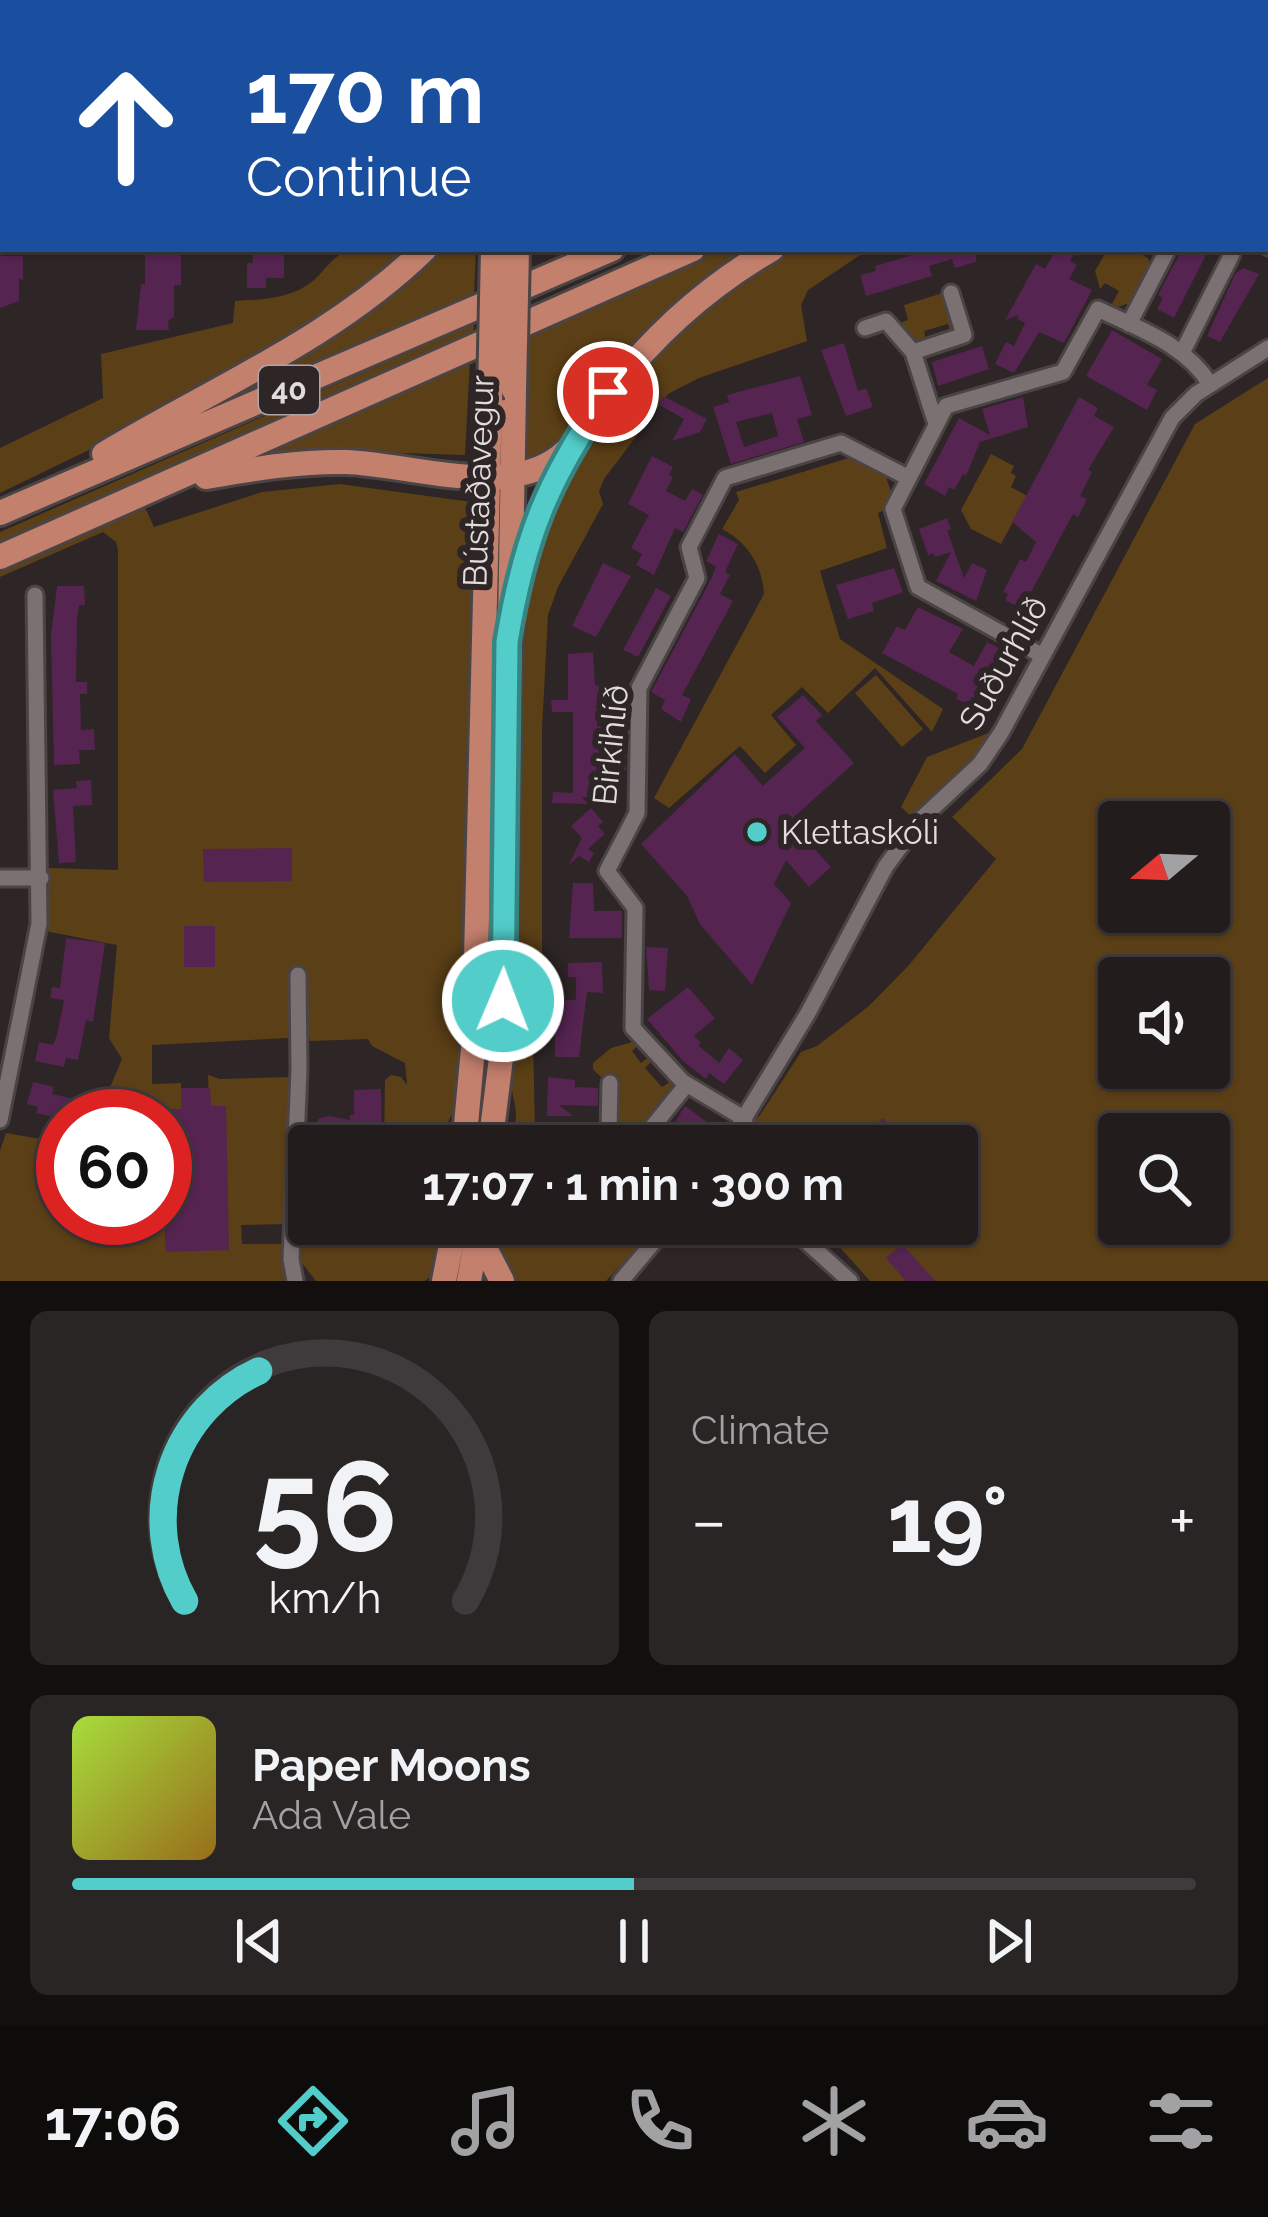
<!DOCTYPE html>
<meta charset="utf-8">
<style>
body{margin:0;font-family:Raleway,sans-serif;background:#2a2525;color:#f1f3f6;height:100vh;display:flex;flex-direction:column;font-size:45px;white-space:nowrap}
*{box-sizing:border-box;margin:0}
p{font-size:39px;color:#a2a1a3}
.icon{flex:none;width:66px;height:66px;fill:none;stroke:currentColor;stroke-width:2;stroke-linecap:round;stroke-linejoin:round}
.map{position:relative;height:1281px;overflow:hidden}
.drawer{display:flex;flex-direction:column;gap:30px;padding:30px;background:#130f0f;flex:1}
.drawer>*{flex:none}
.hud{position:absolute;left:0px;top:0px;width:1269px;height:252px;box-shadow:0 3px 9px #0004,0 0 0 3px #3f3a3b;background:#1a4fa0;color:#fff;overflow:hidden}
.needle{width:78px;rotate:251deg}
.controls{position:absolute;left:1098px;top:801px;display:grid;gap:24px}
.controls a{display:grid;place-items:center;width:132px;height:132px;border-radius:12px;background:#221c1c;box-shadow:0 3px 9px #0004,0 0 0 3px #3f3a3b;font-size:60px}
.speed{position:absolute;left:36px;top:1089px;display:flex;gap:24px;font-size:60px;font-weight:700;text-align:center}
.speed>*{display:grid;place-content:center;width:156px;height:156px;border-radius:50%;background:#221c1c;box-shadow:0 3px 9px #0004,0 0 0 3px #3f3a3b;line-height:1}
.speed .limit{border:18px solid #d22;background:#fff;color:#111}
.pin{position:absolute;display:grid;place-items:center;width:102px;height:102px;color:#fff;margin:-51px;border:6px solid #fff;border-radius:50%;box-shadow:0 3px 12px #0007}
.me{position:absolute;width:132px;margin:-66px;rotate:1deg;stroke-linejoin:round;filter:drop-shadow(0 0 9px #0008)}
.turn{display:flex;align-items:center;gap:42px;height:252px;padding:0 48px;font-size:54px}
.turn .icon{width:156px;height:156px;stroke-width:2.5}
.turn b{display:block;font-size:84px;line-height:102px}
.big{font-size:90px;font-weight:700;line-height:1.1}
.drawer .card{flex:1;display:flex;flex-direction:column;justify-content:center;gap:18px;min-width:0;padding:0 42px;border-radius:18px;background:#2a2525}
.drawer .dial{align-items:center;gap:0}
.dial svg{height:312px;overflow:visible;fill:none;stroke:#3f3a3b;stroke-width:7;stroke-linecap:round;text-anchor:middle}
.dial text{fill:#f1f3f6;stroke:none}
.song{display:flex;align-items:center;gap:36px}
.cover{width:144px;height:144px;border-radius:18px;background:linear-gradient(135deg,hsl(80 70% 55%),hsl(40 70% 35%))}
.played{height:12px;border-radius:6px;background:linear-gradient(90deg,#53cdca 50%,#3f3a3b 50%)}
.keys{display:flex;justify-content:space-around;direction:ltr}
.heat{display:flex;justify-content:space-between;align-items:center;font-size:66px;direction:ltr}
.drawer .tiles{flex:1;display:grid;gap:30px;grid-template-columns:1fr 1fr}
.card:last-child{grid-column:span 2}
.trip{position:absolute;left:288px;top:1125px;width:690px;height:120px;border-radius:12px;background:#221c1c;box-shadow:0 3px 9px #0004,0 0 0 3px #3f3a3b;font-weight:700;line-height:120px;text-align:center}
.menu{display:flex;height:192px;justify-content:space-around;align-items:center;background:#0e0b0b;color:#a2a1a3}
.menu .icon{width:84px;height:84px}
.menu .on{color:#53cdca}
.menu b{font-size:54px;color:#f1f3f6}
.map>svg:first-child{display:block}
</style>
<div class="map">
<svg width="1268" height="1281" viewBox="0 0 1268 1281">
<rect width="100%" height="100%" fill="#2e2526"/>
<path fill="#5b3f16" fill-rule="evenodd" d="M349,249H417L391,273L184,404L0,493V448L103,398L101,354L233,323L235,301C265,299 297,299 319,275C330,263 334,257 349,249Z
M434,249H476L474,297L117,456Z
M710,249H758L604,382L558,451L523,465L529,330Z
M784,249H869L808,290L801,305L807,341L699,378L668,394L604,479L599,491L603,504L558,587L548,615L542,730V1039L533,1040L535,1131L522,1132L514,1146H503C524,1118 514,1110 510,1078L516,648L533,549L576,451L676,328Z
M1102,249H1131L1148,258L1152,269L1135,301L1118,307L1112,304L1119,291L1105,283L1100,289L1095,271L1106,252Z
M946,292L957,330L952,336L948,324L924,331L927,345L917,348L899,323L908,320L904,305Z
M474,324L473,339L0,544V532Z
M470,359L465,455L370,452L213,470Z
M1268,378V1281H870L836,1243L810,1224H957V1146H737L743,1130L760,1115L801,1052L817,1046L869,1006L909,965L996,859L952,817L1022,749L1195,424ZM1119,822H1209V912H1119ZM1119,978H1209V1068H1119ZM1119,1134H1209V1224H1119Z
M991,454L1014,466L1011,473L1016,476L1011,487L1027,496L1001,544L971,529L961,510Z
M852,457L884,471L891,492L887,509L878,513L887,548L820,571L840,639L943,709L932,732L875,668L828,713L802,687L771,715L796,745L765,773L740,746L669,808L654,798L764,594C762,565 748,543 722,529L739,500L736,492Z
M340,484L479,503L460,1097C453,1116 442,1127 441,1146H384L385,1080L391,1075L401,1077L407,1085L405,1063L372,1046L368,1039L310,1041L309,1037L152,1045V1084L181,1083L182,1109L163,1110L162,1116H98L122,1059L109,1038L117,945L45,931L47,868L118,870V550L116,542L103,532L0,577V566L143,503L154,527L262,492Z
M1026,664L1030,665L985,745L912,817L901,807L927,757L991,732Z
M876,675L923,729L902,747L855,693Z
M636,1041L639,1044L632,1051L641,1063L650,1056L653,1060L645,1068L662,1087L671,1081L677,1089L637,1138L619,1124L620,1081H605L593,1069V1063L611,1048Z
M208,1075L220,1079L291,1077L288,1224L241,1225L242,1244H288L289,1281H0V1151L6,1133L63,1143V1218H165L166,1251L209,1107Z
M352,1224H444L434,1273L425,1281H316L301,1262L300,1246L349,1248Z
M491,1224C508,1224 534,1219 549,1225C570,1233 582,1241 605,1241C631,1240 628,1224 659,1224L606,1281H514L507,1276Z"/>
<path fill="#552451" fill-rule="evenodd" d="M145,249H174V255H181V285H174V317L168,321L169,330H136L141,284H145Z
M253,249H284V278H266V288H247V263H253Z
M932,249H976V262L955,268L952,259L929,266L932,276L866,296L860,275L876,271L875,266Z
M1056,249H1077L1070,261L1077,265L1069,279L1092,290L1064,343L1039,332L1014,373L995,364L1006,342L1014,346L1025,323L1017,319L1019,315L1005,320L1036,264L1045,269Z
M1188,249H1209L1174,318L1157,309L1163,298L1158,295L1180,253L1185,255Z
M0,256H23V280L19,279V301L0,308Z
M1243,268L1259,274L1220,342L1207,336L1235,274Z
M1112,330L1162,359L1147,385L1157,390L1147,410L1086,376Z
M844,343L858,391L866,388L873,407L846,416L821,350Z
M982,346L989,369L938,386L932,362Z
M800,376L812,415L797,419L804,442L731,464L713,407L729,402L727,395ZM772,413L778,436L744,447L736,422Z
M663,396L707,419L700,432L672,441L684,419L658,404Z
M1023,397L1028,427L980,442L966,476L963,474L954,490L949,487L945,496L924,484L959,418L990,435L982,409Z
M1079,397L1098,408L1094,416L1114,427L1088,470L1092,472L1080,496L1087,499L1078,517L1073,514L1022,609L1005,600L1008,594L1003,592L1020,559L1026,562L1036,542L1012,522Z
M652,456L673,467L669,475L673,477L666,491L685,501L692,489L703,495L683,532L675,528L654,575L636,565L642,554L631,548L649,515L628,504Z
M947,518L951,529L947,530L964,578L972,563L987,570L976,601L936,581L951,552L935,557L933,553L928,555L919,529Z
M719,534L738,544L725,572L730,575L720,594L733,601L682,695L691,699L681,722L661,709L665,700L651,692L712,577L716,566L706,561Z
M603,563L631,576L596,637L572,626Z
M894,568L903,592L872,603L874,611L848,619L836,585Z
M57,586H84L85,605H79L77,620L76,682H87V694H80L81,730L94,729L95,750H79L80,764L54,765L51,635Z
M656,588L671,596L638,657L623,650Z
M918,607L963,629L949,652L974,666L987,642L1011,654L995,683L1005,688L992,714L956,699L958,694L882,653L897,626L905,630Z
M593,652L595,685L600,686L597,726L626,727V771L608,772V790H603V797H582L588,804L552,803L553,792L573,793V712H552L551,700H568V654Z
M803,695L822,715L816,721L854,763L794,817L801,826L797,830L831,867L809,887L786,860L774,884L791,903L752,985L700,924L687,896L641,844L735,754L763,786L805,748L777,717Z
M91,780L92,805L73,806L76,862L59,863L53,790L77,788L76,781Z
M591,808L603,822L598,826L605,834L588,849L594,853L589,862L579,856L568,866L582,838L571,826Z
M292,848V881L204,882L203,849Z
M573,883H593L594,911H622V938H569Z
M184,926H215V967H184Z
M66,938L105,943L93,1022L86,1020L78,1060L66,1058L64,1067L35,1061L39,1042L53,1045L57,1035L64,1000L50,998L52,987L60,988Z
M646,947L668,948L665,991L649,990Z
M602,962L603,993L587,992L579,1057H555V1021L563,1020L564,1000H576V977H568V963Z
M688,987L715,1018L694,1036L701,1043L698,1045L719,1063L729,1048L743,1060L724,1084L709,1073L706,1079L683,1061L647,1019Z
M548,1077L575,1080V1087L598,1088V1106L559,1105L573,1116H547Z
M33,1082L54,1087L52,1094L79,1100L75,1116L63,1119L36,1113L38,1107L27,1104Z
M181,1088H210L211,1106H226L229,1250L166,1252L165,1109H181Z
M381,1089L382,1137H378V1146H318V1140L311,1137L318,1119L329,1116L350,1120V1115H354V1090Z
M685,1106L707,1122L689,1146H660Z
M883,1118L907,1146H884L879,1140L873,1146H851L843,1136L854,1125L863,1135Z
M962,1121L981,1142L957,1163V1146H933Z
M902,1244L935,1281H906L886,1258Z"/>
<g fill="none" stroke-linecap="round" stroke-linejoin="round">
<defs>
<path id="street" d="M103,0V3
M705,0L706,3
M301,3L327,1
M365,3V0
M0,238H3
M1266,244L1268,247
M1129,324L1168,249
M865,328L886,321L913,352
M1183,351L1232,254
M936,424L913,352L964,335L951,293
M1043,656L918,587L893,509L946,406L1063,372L1098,309C1139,329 1185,344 1210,384
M0,878H41
M610,1083L609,1129L629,1146
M745,1119L683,1082L633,1028L635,908L607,871L637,813L639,688L697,578L689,547L725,478L841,443L909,478
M0,1120L39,924L35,595
M637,1146L687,1084
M727,1146L808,1013L886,866L921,819L980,764L1001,733L1172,418L1196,394L1268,348
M787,1224L850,1281
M295,1281L291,1259L299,1070L298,975
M621,1281L669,1224"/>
<path id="secondary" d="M517,3V0
M543,3V0"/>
<path id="primary" d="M1171,3L1178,0
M1252,3L1259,0
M104,454C212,389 334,338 425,249
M206,477C253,469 298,461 346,462C410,464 512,501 565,452
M0,513L612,249
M0,557L693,249
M517,580C554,442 648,321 772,249
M464,1146L474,1038L490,400
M490,1146L503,1042L514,390
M483,1224L487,1252L502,1281
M444,1281L455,1224
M469,1281L478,1230"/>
</defs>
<use href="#street" stroke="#4b4445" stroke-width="21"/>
<use href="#secondary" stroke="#4b4445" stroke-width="27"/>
<use href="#primary" stroke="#4b4445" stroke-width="30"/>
<use href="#street" stroke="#7b7072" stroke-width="15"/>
<use href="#secondary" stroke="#7b7072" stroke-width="21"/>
<use href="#primary" stroke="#c3806d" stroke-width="24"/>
<defs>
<path id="primary-bridge" d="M514,390L517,249
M490,400L493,249"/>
</defs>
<use href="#primary-bridge" stroke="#4b4445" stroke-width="30" stroke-linecap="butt"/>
<use href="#primary-bridge" stroke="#c3806d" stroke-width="24"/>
</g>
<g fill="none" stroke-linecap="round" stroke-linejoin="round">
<defs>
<path id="route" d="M503,1001L507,642C524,537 548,479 608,392"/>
</defs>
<use href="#route" stroke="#368583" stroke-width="30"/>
<use href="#route" stroke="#53cdca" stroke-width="21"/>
</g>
<circle fill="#53cdca" stroke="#2e2526" stroke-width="4.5" cx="757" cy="832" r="12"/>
<g text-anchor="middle" stroke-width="12" stroke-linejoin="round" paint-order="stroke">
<rect fill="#2e2526" stroke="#ada5a6" stroke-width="3" x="259" y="366" width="60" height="48" rx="9"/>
<g font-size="30" font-weight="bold" fill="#e3dcdd">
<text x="289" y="400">40</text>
</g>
<g font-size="33" fill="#e3dcdd" stroke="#2e2526">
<text transform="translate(478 481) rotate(-88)" y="12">Bústaðavegur</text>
<text transform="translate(1003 663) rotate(-61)" y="12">Suðurhlíð</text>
<text transform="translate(610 745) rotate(-84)" y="12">Birkihlíð</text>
</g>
<g font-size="33" fill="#e3dcdd" stroke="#2e2526" text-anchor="start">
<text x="781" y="844">Klettaskóli</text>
</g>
</g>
</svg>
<div class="controls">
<a><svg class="needle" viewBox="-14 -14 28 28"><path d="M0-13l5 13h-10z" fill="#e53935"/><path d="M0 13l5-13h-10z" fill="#a2a1a3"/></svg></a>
<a><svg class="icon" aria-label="sound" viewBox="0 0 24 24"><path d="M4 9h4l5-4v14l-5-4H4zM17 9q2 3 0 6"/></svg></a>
<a><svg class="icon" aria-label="search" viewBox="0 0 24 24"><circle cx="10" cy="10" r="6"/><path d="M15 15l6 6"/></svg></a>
</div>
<div class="speed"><div class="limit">60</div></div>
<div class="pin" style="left:608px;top:392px;background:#d93025"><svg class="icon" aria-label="arrive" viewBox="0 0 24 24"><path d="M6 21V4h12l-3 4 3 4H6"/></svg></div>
<svg class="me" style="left:503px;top:1001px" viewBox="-20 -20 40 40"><circle r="17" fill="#53cdca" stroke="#fff" stroke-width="3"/><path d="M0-11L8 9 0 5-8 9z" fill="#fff"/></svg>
<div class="trip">17:07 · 1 min · 300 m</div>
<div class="hud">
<div class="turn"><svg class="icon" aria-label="ahead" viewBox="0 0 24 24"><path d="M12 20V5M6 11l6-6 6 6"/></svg><div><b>170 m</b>Continue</div></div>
</div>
</div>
<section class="drawer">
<div class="tiles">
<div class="card dial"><svg viewBox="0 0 100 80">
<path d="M14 69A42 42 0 1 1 86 69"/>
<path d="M14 69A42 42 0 0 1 33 10" stroke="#53cdca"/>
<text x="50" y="56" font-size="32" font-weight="700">56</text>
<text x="50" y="72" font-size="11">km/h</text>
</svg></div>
<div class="card"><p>Climate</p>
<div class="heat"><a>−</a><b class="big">19°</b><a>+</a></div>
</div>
<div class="card">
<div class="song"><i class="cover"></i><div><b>Paper Moons</b><p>Ada Vale</p></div></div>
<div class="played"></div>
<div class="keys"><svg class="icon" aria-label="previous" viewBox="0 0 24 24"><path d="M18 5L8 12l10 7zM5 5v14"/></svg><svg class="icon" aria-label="pause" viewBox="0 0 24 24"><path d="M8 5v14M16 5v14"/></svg><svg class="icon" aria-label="next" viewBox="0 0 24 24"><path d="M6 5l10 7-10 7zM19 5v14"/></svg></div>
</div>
</div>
</section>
<nav class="menu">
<b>17:06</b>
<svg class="icon on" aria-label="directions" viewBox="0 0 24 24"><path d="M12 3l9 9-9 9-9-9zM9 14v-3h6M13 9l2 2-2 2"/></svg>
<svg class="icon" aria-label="music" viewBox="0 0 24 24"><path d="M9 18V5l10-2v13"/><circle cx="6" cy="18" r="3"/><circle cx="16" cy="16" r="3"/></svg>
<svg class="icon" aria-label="phone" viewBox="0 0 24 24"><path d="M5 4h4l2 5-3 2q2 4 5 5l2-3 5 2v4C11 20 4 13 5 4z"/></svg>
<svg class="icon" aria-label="climate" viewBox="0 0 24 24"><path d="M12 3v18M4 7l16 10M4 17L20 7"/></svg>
<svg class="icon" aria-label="car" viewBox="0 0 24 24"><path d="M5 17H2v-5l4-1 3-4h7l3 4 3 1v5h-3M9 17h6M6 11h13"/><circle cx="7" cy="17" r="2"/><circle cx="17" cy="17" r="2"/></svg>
<svg class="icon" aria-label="filters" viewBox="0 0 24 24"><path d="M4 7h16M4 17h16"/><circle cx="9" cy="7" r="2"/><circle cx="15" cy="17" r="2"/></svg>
</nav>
